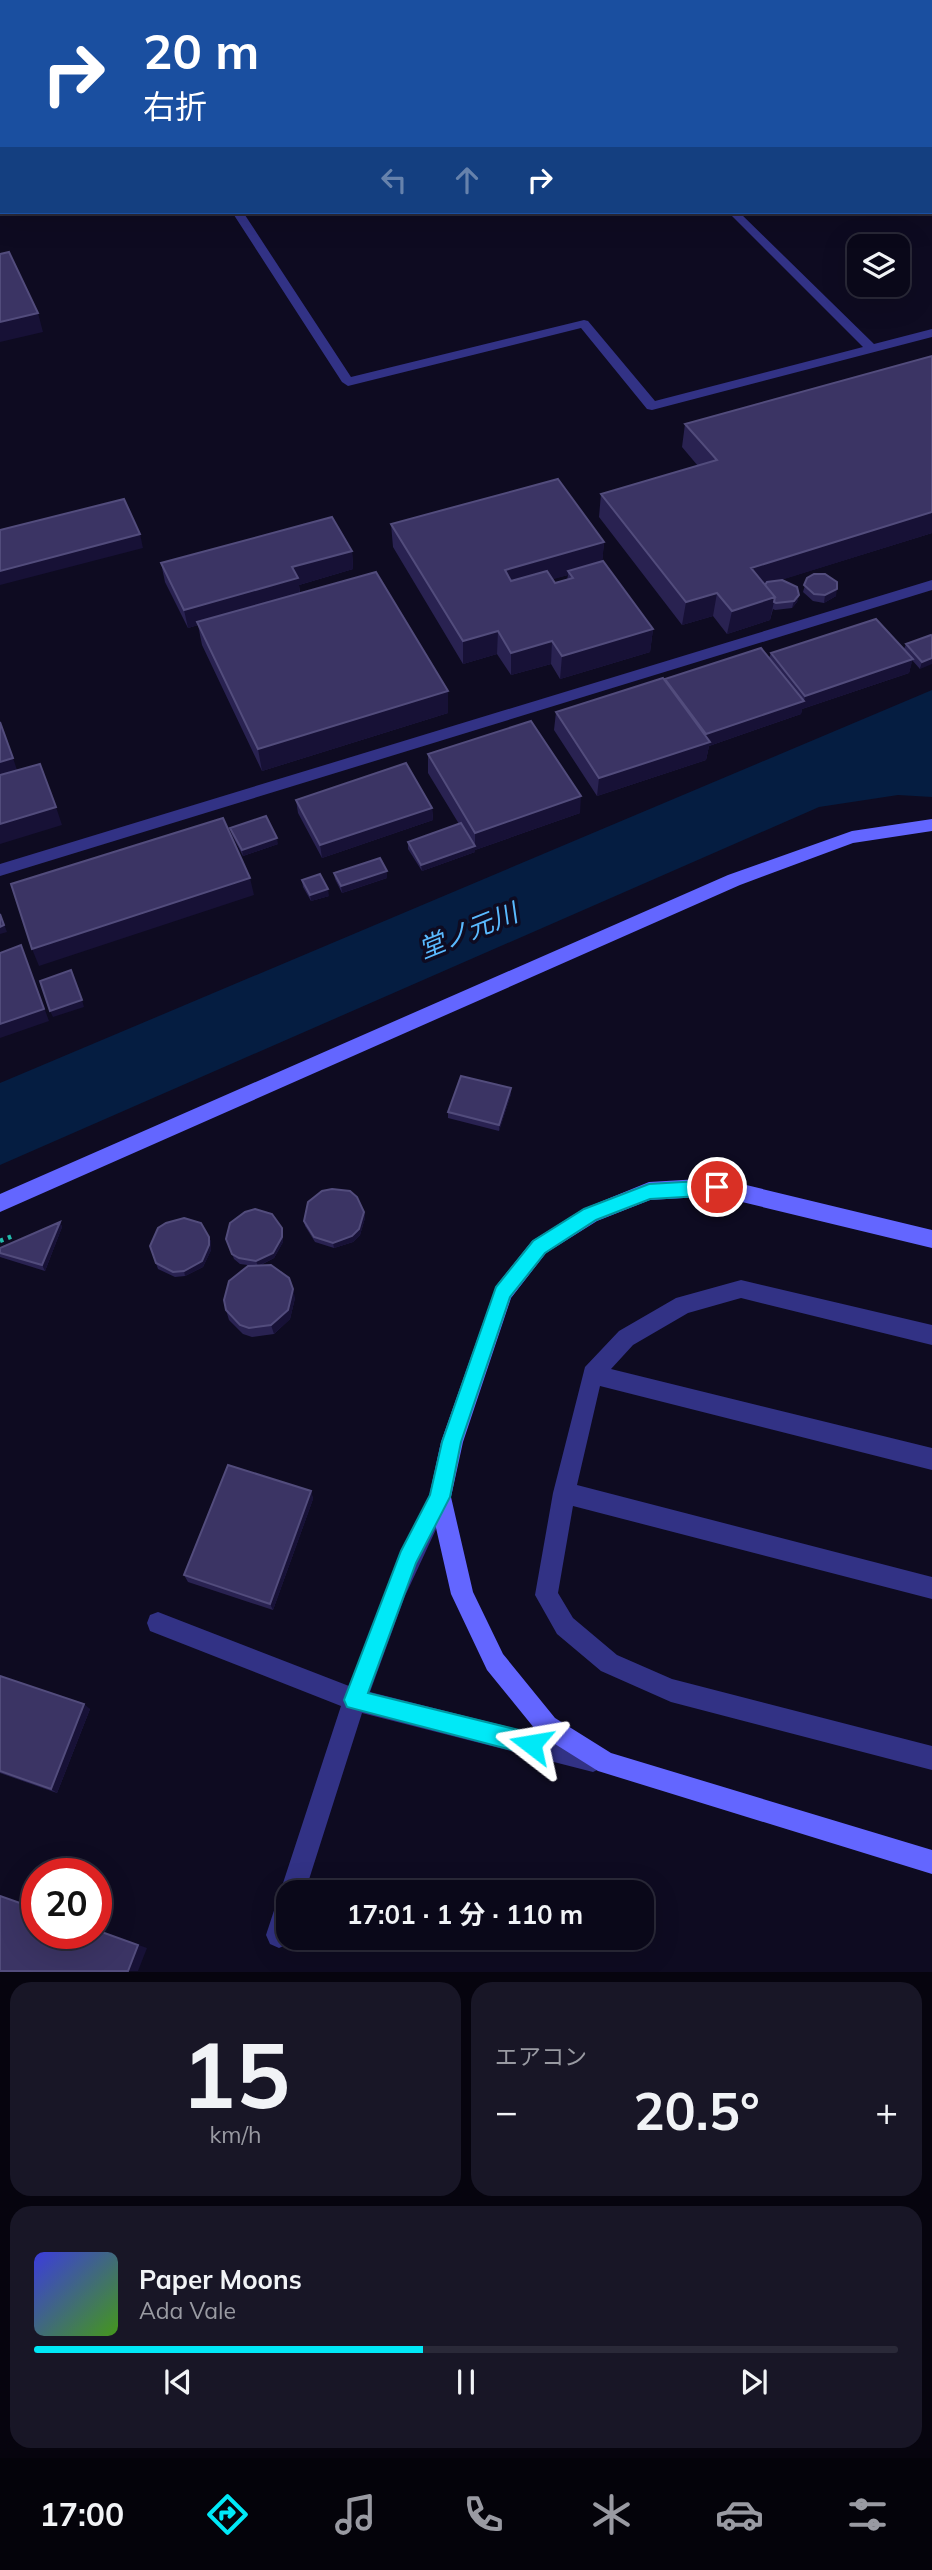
<!DOCTYPE html>
<html lang="ja">
<meta charset="utf-8">
<style>
body{margin:0;font-family:Mulish,"Noto Sans JP",sans-serif;background:#181626;color:#f1f3f6;height:100vh;display:flex;flex-direction:column;font-size:26px;white-space:nowrap}
*{box-sizing:border-box;margin:0}
p{font-size:23px;color:#999aa2}
.icon{flex:none;width:38px;height:38px;fill:none;stroke:currentColor;stroke-width:2;stroke-linecap:round;stroke-linejoin:round}
.map{position:relative;height:1972px;overflow:hidden}
.details{display:flex;flex-direction:column;gap:10px;padding:10px;background:#06040e;flex:1}
.details>*{flex:none}
.top-card{position:absolute;left:0px;top:0px;width:933px;height:214px;box-shadow:0 7px 28px #0002,0 0 0 2px #2a2938;background:#1a4fa0;color:#fff;overflow:hidden}
.controls{position:absolute;left:847px;top:234px;display:grid;gap:14px}
.controls a{display:grid;place-items:center;width:63px;height:63px;border-radius:14px;background:#0a0819;box-shadow:0 7px 28px #0002,0 0 0 2px #2a2938;font-size:35px}
.speed{position:absolute;left:21px;top:1858px;display:flex;gap:14px;font-size:35px;font-weight:700;text-align:center}
.speed>*{display:grid;place-content:center;width:91px;height:91px;border-radius:50%;background:#0a0819;box-shadow:0 7px 28px #0002,0 0 0 2px #2a2938;line-height:1}
.speed .limit{border:10px solid #d22;background:#fff;color:#111}
.pin{position:absolute;display:grid;place-items:center;width:60px;height:60px;color:#fff;margin:-30px;border:4px solid #fff;border-radius:50%;box-shadow:0 2px 7px #0007}
.me{position:absolute;width:77px;margin:-38px;rotate:284deg;stroke-linejoin:round;filter:drop-shadow(0 0 5px #0008)}
.turn{display:flex;align-items:center;gap:24px;height:147px;padding:0 28px;font-size:32px}
.turn .icon{width:91px;height:91px;stroke-width:2.5}
.turn b{display:block;font-size:49px;line-height:60px}
.lanes{display:flex;align-items:center;height:66px;padding:0 28px;background:#0003;justify-content:center;gap:35px;direction:ltr}
.lanes .off{opacity:.35}
.big{font-size:52px;font-weight:700;line-height:1.1}
.details .tile{flex:1;display:flex;flex-direction:column;justify-content:center;gap:10px;min-width:0;padding:0 24px;border-radius:21px;background:#181626}
.details .dial{align-items:center;gap:0}
.dial b{font-size:91px;line-height:1}
.song{display:flex;align-items:center;gap:21px}
.cover{width:84px;height:84px;border-radius:10px;background:linear-gradient(135deg,hsl(240 70% 55%),hsl(100 70% 35%))}
.played{height:7px;border-radius:4px;background:linear-gradient(90deg,#00e9f7 45%,#2a2938 45%)}
.keys{display:flex;justify-content:space-around;direction:ltr}
.heat{display:flex;justify-content:space-between;align-items:center;font-size:38px;direction:ltr}
.details .tiles{flex:1;display:grid;gap:10px;grid-template-columns:1fr 1fr}
.tile:last-child{grid-column:span 2}
.trip{position:absolute;left:276px;top:1880px;width:378px;height:70px;border-radius:21px;background:#0a0819;box-shadow:0 7px 28px #0002,0 0 0 2px #2a2938;font-weight:700;line-height:70px;text-align:center}
.menu{display:flex;height:112px;justify-content:space-around;align-items:center;background:#04030a;color:#999aa2}
.menu .icon{width:49px;height:49px}
.menu .selected{color:#00e9f7}
.menu b{font-size:32px;color:#f1f3f6}
.map>svg:first-child{display:block}
</style>
<div class="map">
<svg width="932" height="1972" viewBox="0 0 932 1972">
<rect width="100%" height="100%" fill="#0e0b21"/>
<path fill="#051d41" d="M932,690V797L898,795L819,807L0,1165V1083Z"/>
<g fill="none" stroke-linecap="round" stroke-linejoin="round">
<path stroke="#23bcac" stroke-width="4.5" stroke-dasharray="3.5 5" stroke-linecap="butt" d="M0,1241L15,1235"/>
<path fill="#323285" fill-rule="evenodd" d="M892,0H903L905,2H893Z
M931,23H932V30H931Z
M0,181H2V187H0Z
M232,212H243L351,377L584,320L588,321L655,401L863,347L728,212H739L874,344L932,329V337L652,410L647,409L581,328L348,386L342,382Z
M932,580V590L0,876V864Z
M741,1280L932,1325V1345L741,1298L688,1313L633,1345L611,1369L932,1448V1470L600,1386L577,1485L932,1577V1599L573,1506L558,1593L573,1618L617,1655L672,1679L932,1746V1770L671,1702L601,1671L557,1634L535,1595L553,1493L585,1367L619,1331L676,1298Z
M440,1486L448,1489L451,1497L405,1596L370,1692L593,1748L601,1752L605,1760L601,1768L593,1772L362,1713L305,1892H289L291,1937L288,1944L279,1948L270,1944L266,1935L341,1706L150,1631L147,1623L150,1615L158,1612L349,1686L388,1585L432,1489Z"/>
<path fill="#6366ff" fill-rule="evenodd" d="M932,819V831L853,843L740,885L0,1212V1194L728,875L852,831Z
M717,1178L932,1230V1248L717,1196L650,1200L597,1221L546,1253L511,1298L463,1442L451,1497L473,1592L503,1654L555,1718L611,1753L932,1850V1874L598,1771L539,1734L487,1670L451,1594L429,1497L441,1442L496,1286L532,1241L583,1209L649,1182Z"/>
</g>
<path fill="#292251" fill-rule="evenodd" d="M0,0L2,2V37L0,34Z
M144,0H228L229,2H145Z
M932,356V533L780,580L799,595L797,602L792,608L775,610L773,609L770,620L727,634L713,616L682,625L599,517L601,494L698,466L682,447L685,424Z
M391,524L604,542L602,562L653,629L650,652L560,679L551,664L511,675L497,654L463,664L393,547ZM568,575L567,580L555,583L552,579Z
M352,551L353,569L299,585L300,593L448,713L262,771L202,645L198,625L188,628L165,582L161,563Z
M807,578L836,596L824,603L813,601L803,592Z
M932,636L920,669L912,660L909,673L802,709L801,714L709,746L706,760L597,796L554,730L556,712L665,680L769,658L771,653L904,649L906,644Z
M428,754L580,813L475,850V852L422,871L408,849V842L459,824L428,773Z
M296,800L432,808L433,820L322,858L298,813Z
M230,828L278,844L243,856L232,835Z
M387,871V878L342,893L335,879L334,873Z
M302,880L329,896L311,901L303,887Z
M511,1094L499,1131L448,1118V1112Z
M364,1212L365,1218L360,1235L353,1242L334,1248L315,1242L305,1226L304,1221Z
M60,1222L62,1227L45,1271L0,1257V1248Z
M282,1228L283,1242L274,1258L259,1266L295,1298L290,1319L274,1334L252,1337L243,1334L229,1320L226,1310L255,1266L240,1264L234,1259L226,1239Z
M209,1237L211,1242V1250L203,1267L185,1276L175,1277L158,1269L150,1246Z
M311,1491L313,1499L273,1610L188,1582L184,1575Z
M0,1676L90,1709L57,1793L0,1773Z"/>
<path fill="#171136" d="M38,313L43,332L0,342V322Z
M932,512V533L746,591L751,568Z
M140,534L143,548L0,585V571Z
M604,542L602,565L568,571V575L504,593L505,570Z
M352,551L353,569L299,585L300,596L197,622L198,625L188,628L184,610L292,567Z
M837,589L836,596L824,603L825,595Z
M717,593L713,616L682,625L686,602Z
M799,595L797,602L792,608L794,601Z
M775,597L770,620L727,634L732,611Z
M653,629L650,652L560,679L562,656Z
M498,631L497,654L463,664V641Z
M552,641L551,664L511,675V653Z
M932,658V664L920,669L922,662Z
M913,659L909,673L802,709L801,714L709,746L706,760L597,796L599,778L705,744L706,734L804,701L805,696Z
M448,691V713L262,771L258,749Z
M13,758L19,776L0,782V762Z
M581,796L580,813L475,850V833Z
M56,807L62,825L0,844V824Z
M432,808L433,820L322,858L320,845Z
M277,838L278,844L243,856L242,850Z
M475,846V852L422,871L421,865Z
M387,871V878L342,893L341,886Z
M250,878L254,895L39,966L32,949Z
M328,889L329,896L311,901L310,895Z
M0,913L7,932L0,934Z
M26,958L49,1021L0,1038V1024Z
M82,1000L84,1007L53,1017L50,1011Z
M511,1088V1094L499,1131V1125Z
M364,1212L365,1218L360,1235L353,1242L334,1248L333,1243Z
M60,1222L62,1227L45,1271L42,1265Z
M282,1228L283,1242L274,1258L258,1266L256,1261Z
M209,1237L211,1242V1250L203,1267L185,1276L184,1271Z
M293,1289L295,1298L290,1319L274,1334L271,1325Z
M311,1491L313,1499L273,1610L270,1604Z
M84,1704L90,1709L57,1793L51,1789Z
M96,1930L147,1948L138,1971H128Z"/>
<path fill="#3b3464" stroke="#524c7c" stroke-width="2" d="M0,0H60L61,2H2V26L0,23Z
M154,0H228L229,1L155,2Z
M9,252L38,313L0,322V254Z
M932,356V512L751,568L775,597L732,611L717,593L686,602L601,494L717,460L685,424Z
M558,479L604,542L505,570L511,581L547,571L555,583L573,578L568,571L603,561L653,629L562,656L552,641L511,653L498,631L463,641L391,524Z
M124,499L140,534L0,571V530Z
M332,517L352,551L292,567L298,578L184,610L161,563Z
M376,572L448,691L258,749L197,622Z
M814,574H825L837,582V589L825,595L814,594L804,585L807,578Z
M782,580L797,587L799,595L794,601L776,603L774,602L775,597L765,585L767,582Z
M876,619L913,659L805,696L771,653Z
M931,635L932,636V658L922,662L906,644Z
M761,648L804,701L706,734L665,679Z
M663,678L710,742L599,778L556,712Z
M531,721L581,796L475,833L428,754Z
M0,722L13,758L0,762Z
M406,763L432,808L320,845L296,800Z
M40,764L56,807L0,824V775Z
M266,816L277,838L242,850L230,828Z
M223,818L250,878L32,949L11,884Z
M461,823L475,846L421,865L408,842Z
M380,858L387,871L341,886L334,873Z
M320,874L328,889L310,895L302,880Z
M0,914L4,925L0,927Z
M21,945L44,1009L0,1024V953Z
M71,970L82,1000L50,1011L40,981Z
M461,1076L511,1088L499,1125L448,1112Z
M332,1189L350,1191L357,1197L364,1212L359,1229L352,1236L333,1243L314,1237L304,1221L308,1202L322,1191Z
M255,1209L272,1214L282,1228V1237L273,1253L256,1261L239,1258L232,1254L226,1239L230,1223L245,1212Z
M184,1218L201,1223L209,1237V1245L202,1261L184,1271L173,1272L156,1263L150,1246L158,1228L166,1223Z
M60,1222L42,1265L0,1253V1248Z
M271,1265L289,1278L293,1289L288,1310L271,1325L249,1328L240,1325L226,1310L224,1300L229,1281L248,1266Z
M228,1465L311,1491L270,1604L184,1575Z
M0,1676L84,1704L51,1789L0,1771Z
M0,1896L37,1909V1934H96V1930L138,1945L128,1971H0Z"/>
<path fill="#00e9f7" stroke="#0097a1" stroke-width="2" d="M717,1180L723,1182L726,1187L723,1193L717,1195L650,1199L596,1220L545,1253L510,1297L461,1442L450,1497L416,1563L368,1693L531,1733L539,1736L542,1744L539,1752L531,1755L347,1707L344,1700L401,1551L430,1495L442,1442L496,1287L533,1241L584,1209L649,1184Z"/>
<g text-anchor="middle" stroke-width="7" stroke-linejoin="round" paint-order="stroke">
<g font-size="26" font-style="italic" fill="#5abaff" stroke="#0e0b21">
<text transform="translate(468 931) rotate(-22)" y="9">堂ノ元川</text>
</g>
</g>
</svg>
<div class="controls">
<a><svg class="icon" aria-label="layers" viewBox="0 0 24 24"><path d="M12 4l9 5-9 5-9-5zM3 14l9 5 9-5"/></svg></a>
</div>
<div class="speed"><div class="limit">20</div></div>
<div class="pin" style="left:717px;top:1187px;background:#d93025"><svg class="icon" aria-label="arrive" viewBox="0 0 24 24"><path d="M6 21V4h12l-3 4 3 4H6"/></svg></div>
<svg class="me" style="left:531px;top:1744px" viewBox="-20 -20 40 40"><path d="M0-17L14 15 0 8-14 15z" fill="#00e9f7" stroke="#fff" stroke-width="4"/></svg>
<div class="trip">17:01 · 1 分 · 110 m</div>
<div class="top-card">
<div class="turn"><svg class="icon" aria-label="right" viewBox="0 0 24 24"><path d="M7 20v-9h11M14 6l5 5-5 5"/></svg><div><b>20 m</b>右折</div></div>
<div class="lanes"><svg class="icon off" aria-label="left" viewBox="0 0 24 24"><path d="M17 20v-9H6M10 6l-5 5 5 5"/></svg><svg class="icon off" aria-label="ahead" viewBox="0 0 24 24"><path d="M12 20V5M6 11l6-6 6 6"/></svg><svg class="icon" aria-label="right" viewBox="0 0 24 24"><path d="M7 20v-9h11M14 6l5 5-5 5"/></svg></div>
</div>
</div>
<section class="details">
<div class="tiles">
<div class="tile dial"><b>15</b><p>km/h</p></div>
<div class="tile"><p>エアコン</p>
<div class="heat"><a>−</a><b class="big">20.5°</b><a>+</a></div>
</div>
<div class="tile">
<div class="song"><i class="cover"></i><div><b>Paper Moons</b><p>Ada Vale</p></div></div>
<div class="played"></div>
<div class="keys"><svg class="icon" aria-label="previous" viewBox="0 0 24 24"><path d="M18 5L8 12l10 7zM5 5v14"/></svg><svg class="icon" aria-label="pause" viewBox="0 0 24 24"><path d="M8 5v14M16 5v14"/></svg><svg class="icon" aria-label="next" viewBox="0 0 24 24"><path d="M6 5l10 7-10 7zM19 5v14"/></svg></div>
</div>
</div>
</section>
<nav class="menu">
<b>17:00</b>
<svg class="icon selected" aria-label="directions" viewBox="0 0 24 24"><path d="M12 3l9 9-9 9-9-9zM9 14v-3h6M13 9l2 2-2 2"/></svg>
<svg class="icon" aria-label="music" viewBox="0 0 24 24"><path d="M9 18V5l10-2v13"/><circle cx="6" cy="18" r="3"/><circle cx="16" cy="16" r="3"/></svg>
<svg class="icon" aria-label="phone" viewBox="0 0 24 24"><path d="M5 4h4l2 5-3 2q2 4 5 5l2-3 5 2v4C11 20 4 13 5 4z"/></svg>
<svg class="icon" aria-label="climate" viewBox="0 0 24 24"><path d="M12 3v18M4 7l16 10M4 17L20 7"/></svg>
<svg class="icon" aria-label="car" viewBox="0 0 24 24"><path d="M5 17H2v-5l4-1 3-4h7l3 4 3 1v5h-3M9 17h6M6 11h13"/><circle cx="7" cy="17" r="2"/><circle cx="17" cy="17" r="2"/></svg>
<svg class="icon" aria-label="filters" viewBox="0 0 24 24"><path d="M4 7h16M4 17h16"/><circle cx="9" cy="7" r="2"/><circle cx="15" cy="17" r="2"/></svg>
</nav>
